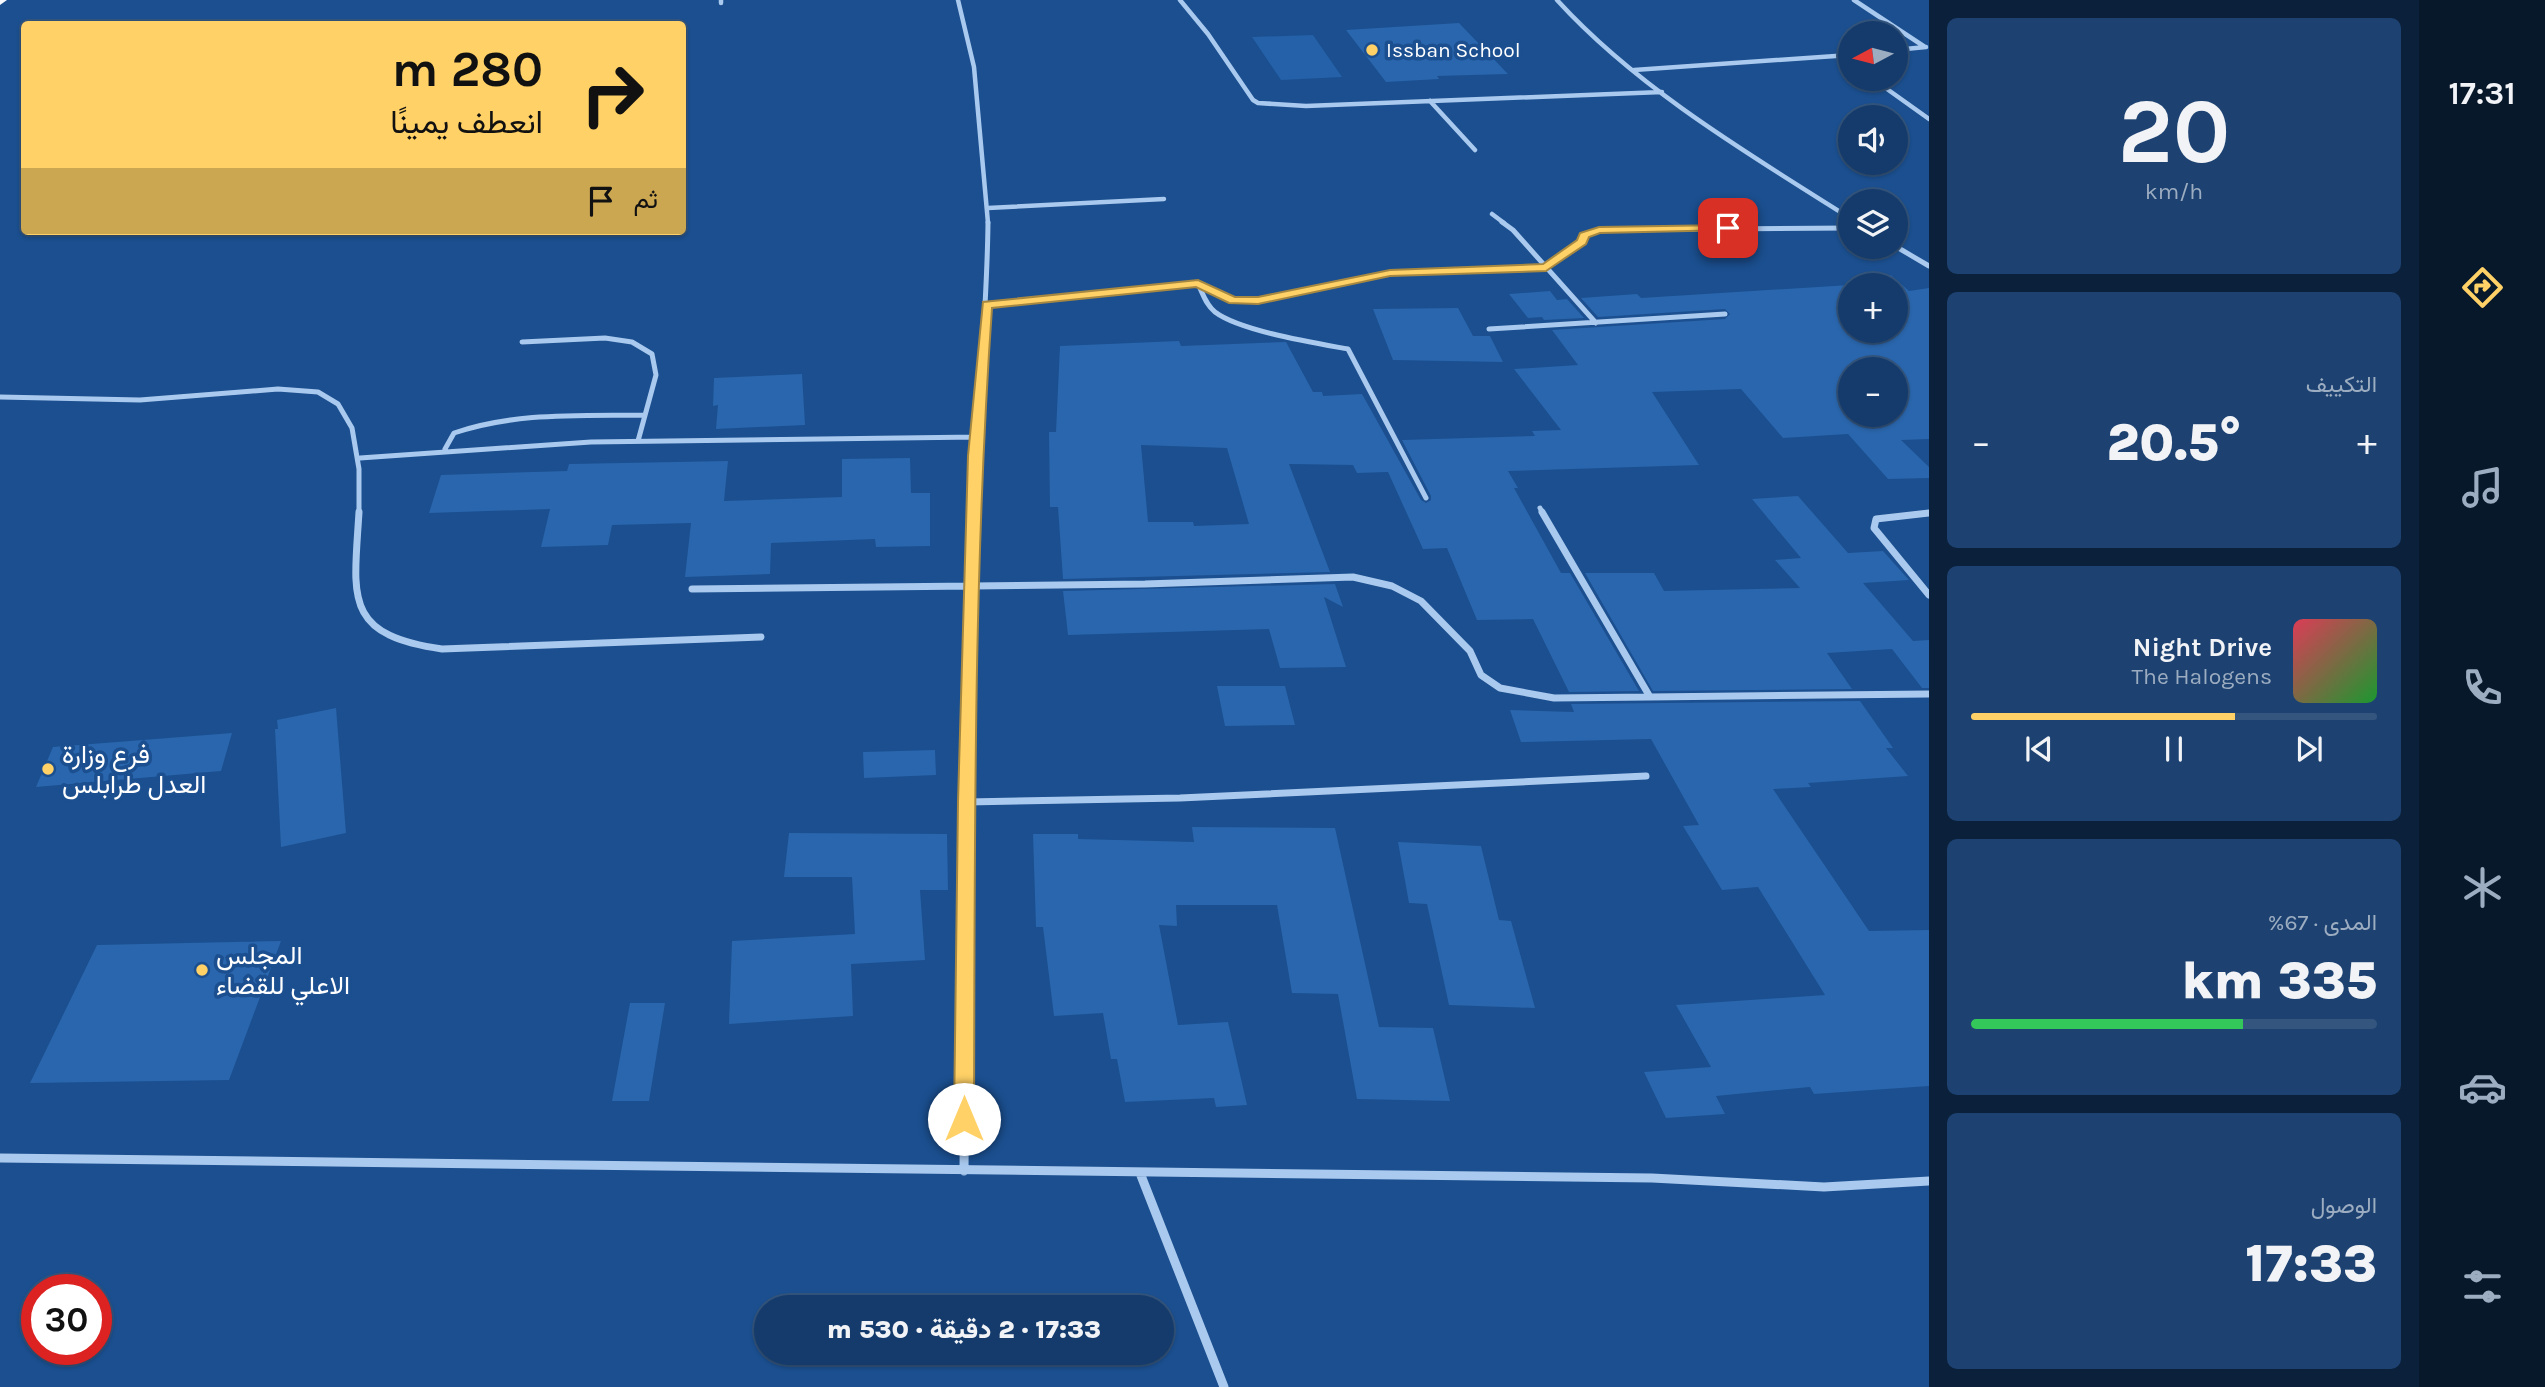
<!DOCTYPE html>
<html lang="ar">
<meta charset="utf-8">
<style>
body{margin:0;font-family:Karla,Vazirmatn,sans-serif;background:#1d4271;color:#f1f3f6;direction:rtl;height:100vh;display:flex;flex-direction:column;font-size:26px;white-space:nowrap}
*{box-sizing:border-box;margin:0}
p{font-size:23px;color:#9dadc1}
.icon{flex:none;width:38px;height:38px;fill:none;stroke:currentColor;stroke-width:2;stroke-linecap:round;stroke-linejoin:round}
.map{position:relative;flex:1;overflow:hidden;direction:ltr}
.details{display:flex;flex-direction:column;gap:18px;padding:18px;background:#0b203b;width:490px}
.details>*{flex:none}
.banner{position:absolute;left:21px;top:21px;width:665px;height:214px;border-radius:7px;box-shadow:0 2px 5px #0004,0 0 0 2px #33557e;direction:rtl;background:#ffd166;color:#111;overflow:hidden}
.needle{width:46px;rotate:263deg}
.buttons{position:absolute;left:1838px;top:21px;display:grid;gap:14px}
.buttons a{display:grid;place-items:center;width:70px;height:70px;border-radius:50%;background:#143b6b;box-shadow:0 2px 5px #0004,0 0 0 2px #33557e;font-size:35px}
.speed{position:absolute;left:21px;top:1274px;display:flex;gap:14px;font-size:35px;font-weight:700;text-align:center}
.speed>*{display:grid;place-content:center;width:91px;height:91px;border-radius:50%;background:#143b6b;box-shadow:0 2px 5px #0004,0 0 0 2px #33557e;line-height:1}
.speed .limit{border:10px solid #d22;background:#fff;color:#111}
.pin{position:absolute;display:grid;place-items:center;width:60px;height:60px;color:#fff;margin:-30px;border-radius:14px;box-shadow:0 4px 10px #0006}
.me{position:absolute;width:77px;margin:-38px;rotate:0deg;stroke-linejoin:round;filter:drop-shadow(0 0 5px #0008)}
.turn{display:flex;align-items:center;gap:24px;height:147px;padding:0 28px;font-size:32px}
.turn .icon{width:91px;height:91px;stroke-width:2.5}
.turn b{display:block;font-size:49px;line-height:60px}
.then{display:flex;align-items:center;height:66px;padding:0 28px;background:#0003;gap:14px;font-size:26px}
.big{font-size:52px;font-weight:800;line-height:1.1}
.details .tile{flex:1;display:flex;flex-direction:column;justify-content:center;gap:10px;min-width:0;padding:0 24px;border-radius:10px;background:#1d4271}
.details .dial{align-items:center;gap:0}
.dial b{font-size:91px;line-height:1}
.song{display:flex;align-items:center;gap:21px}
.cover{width:84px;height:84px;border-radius:10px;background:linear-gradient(135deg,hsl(350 70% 55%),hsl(130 70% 35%))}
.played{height:7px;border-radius:4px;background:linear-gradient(90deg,#ffd166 65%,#33557e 65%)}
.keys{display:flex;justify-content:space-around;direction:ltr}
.heat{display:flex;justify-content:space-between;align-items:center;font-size:38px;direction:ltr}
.charge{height:10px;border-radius:5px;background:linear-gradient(90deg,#34c759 67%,#33557e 0)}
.trip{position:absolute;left:754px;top:1295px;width:420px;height:70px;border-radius:35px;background:#143b6b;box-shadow:0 2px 5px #0004,0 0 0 2px #33557e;font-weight:800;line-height:70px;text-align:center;direction:rtl}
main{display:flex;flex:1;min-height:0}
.dock{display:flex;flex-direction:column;width:126px;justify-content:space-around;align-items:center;background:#08182b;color:#9dadc1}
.dock .icon{width:49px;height:49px}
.dock .on{color:#ffd166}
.dock b{font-size:32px;color:#f1f3f6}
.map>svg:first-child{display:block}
</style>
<main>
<nav class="dock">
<b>17:31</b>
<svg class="icon on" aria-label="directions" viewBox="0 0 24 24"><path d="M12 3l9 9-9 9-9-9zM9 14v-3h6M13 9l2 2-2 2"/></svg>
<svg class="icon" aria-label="music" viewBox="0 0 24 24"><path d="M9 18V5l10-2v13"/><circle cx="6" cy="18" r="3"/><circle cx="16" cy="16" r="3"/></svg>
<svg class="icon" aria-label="phone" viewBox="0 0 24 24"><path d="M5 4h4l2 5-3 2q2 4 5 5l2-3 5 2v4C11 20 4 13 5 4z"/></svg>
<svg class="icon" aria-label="climate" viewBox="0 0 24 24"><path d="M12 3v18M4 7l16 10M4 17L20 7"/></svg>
<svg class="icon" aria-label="car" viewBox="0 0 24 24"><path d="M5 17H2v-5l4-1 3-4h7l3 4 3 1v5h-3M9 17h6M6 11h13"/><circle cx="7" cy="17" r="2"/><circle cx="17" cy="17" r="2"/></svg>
<svg class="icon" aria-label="filters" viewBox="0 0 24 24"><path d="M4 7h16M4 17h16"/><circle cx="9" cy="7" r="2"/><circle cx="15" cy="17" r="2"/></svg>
</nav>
<section class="details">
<div class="tile dial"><b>20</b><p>km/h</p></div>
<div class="tile"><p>التكييف</p>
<div class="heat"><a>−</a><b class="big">20.5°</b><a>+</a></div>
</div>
<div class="tile">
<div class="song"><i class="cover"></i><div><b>Night Drive</b><p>The Halogens</p></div></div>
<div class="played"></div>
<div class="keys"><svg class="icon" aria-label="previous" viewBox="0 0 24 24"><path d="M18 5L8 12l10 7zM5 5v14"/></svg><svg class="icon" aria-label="pause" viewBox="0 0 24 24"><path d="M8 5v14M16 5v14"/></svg><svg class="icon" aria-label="next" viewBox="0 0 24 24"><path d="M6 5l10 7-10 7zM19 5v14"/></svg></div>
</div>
<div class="tile"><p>المدى · 67%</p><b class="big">335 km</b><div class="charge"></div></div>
<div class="tile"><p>الوصول</p><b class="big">17:33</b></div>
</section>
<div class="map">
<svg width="1929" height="1387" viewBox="0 0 1929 1387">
<rect width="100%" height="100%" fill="#1b4f8f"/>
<path fill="#2461a8" d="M1313,35L1342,77L1281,80L1252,37Z"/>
<path fill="#2a66ad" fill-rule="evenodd" d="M1459,23L1508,74L1437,76L1439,79L1386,82L1346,30Z
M1891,275L1909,291L1929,288V439L1901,440L1929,467V478L1888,479L1848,434L1783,438L1741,389L1652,392L1699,465L1508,471L1518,488H1514L1561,573H1570L1639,691L1569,692L1533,619L1477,620L1447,548L1423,549L1388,472L1357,473L1353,465L1289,464L1330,572L1063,579L1058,507H1050L1049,432H1056L1060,346L1179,341L1181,346L1286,342L1313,392H1322L1323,396L1362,394L1421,500L1426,503L1431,500V496L1402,440L1535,436L1532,431L1561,430L1514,369L1578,365L1552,330L1725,319L1730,314L1725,309L1598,317L1581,298L1637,294L1641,298L1850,285V331H1895V285H1850L1863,284L1855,277ZM1850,369H1895V415H1850ZM1141,445L1227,448L1249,524L1194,526L1193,522H1148Z
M1550,291L1557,300L1567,299L1584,318L1544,320L1542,317L1528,318L1509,294Z
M1458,308L1473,336H1490L1503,362L1393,360L1373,309Z
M802,374L805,425L716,429L718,405L713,406L714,378Z
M910,458L911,493H930V546L876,547L875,539L771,543L770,574L685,577L691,523L612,525L608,545L541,547L550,509L429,513L441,475L567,471L569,464L728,461L724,501L842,497V459Z
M1798,496L1848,553L1883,551L1909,580L1863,583L1913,641L1929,640V688H1922L1892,649L1827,653L1852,689L1653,691L1585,573H1654L1664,591L1800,588L1775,560L1801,558L1752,499Z
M1335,584L1343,607L1324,597L1346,667L1280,668L1269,629L1068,635L1063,591Z
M1217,686H1285L1295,725L1225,726Z
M1860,701L1893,748H1886L1908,776L1808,783L1811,787L1773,789L1869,931L1929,930V1086L1814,1094L1810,1087L1716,1096L1725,1114L1666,1118L1644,1072L1711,1067L1676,1005L1825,995L1758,887L1722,890L1683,826L1699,825L1651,739L1521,742L1510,710L1574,712L1571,704Z
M336,708L346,833L281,847L275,729H278L277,720Z
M232,733L221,771L36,787L53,747Z
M935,750L936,775L864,778L863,752Z
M1192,827L1335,828L1379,1027L1433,1028L1450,1101L1357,1099L1338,994L1292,993L1277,905H1176L1177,926L1159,925L1178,1025L1228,1022L1247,1105L1216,1107L1214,1098L1125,1102L1117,1059H1111L1103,1013L1054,1016L1043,927H1036L1033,834H1078V839L1194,842Z
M789,833L947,834L948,890H920L925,960L851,964L853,1016L729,1024L732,941L855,934L852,877H784Z
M1398,842L1481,846L1499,920L1511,921L1535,1008L1449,1005L1427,904L1409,903Z
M281,941L229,1080L30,1083L97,945Z
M630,1003H665L649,1101H612Z"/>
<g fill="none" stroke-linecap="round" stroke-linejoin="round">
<path stroke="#a9c9ee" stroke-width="4.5" d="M721,0V3
M958,0L974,67L988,223
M1180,0L1208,34L1253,100L1258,103L1306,106L1662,92
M1557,0C1637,88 1750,155 1850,218
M1854,0L1925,47
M1895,50L1926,47
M1634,70L1850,55
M1873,79L1929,119
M1430,101L1475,150
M988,208L1164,199
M1492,214L1504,223"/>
<path stroke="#a9c9ee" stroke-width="5" d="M1502,222L1513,230L1596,323
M1895,246L1929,266
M1198,284C1203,294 1206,305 1215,312C1240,331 1315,343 1348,349L1426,498
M987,305L1198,284L1233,300H1258L1390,273L1546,267L1582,242L1584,235L1599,230L1850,228
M1489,329L1725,314
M522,342L605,338L632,342L652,354L656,375L638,441
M0,397L140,400L278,389L318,392L338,404L352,428L359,469V514
M445,449L454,433C516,412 580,416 645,415
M360,458L591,442L977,437
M1540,508L1543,514
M974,514C976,416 987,319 988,222
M1915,514L1929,513"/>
<path stroke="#a9c9ee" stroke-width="7" d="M359,512C354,596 342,635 442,649L761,637
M1542,512L1650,697L1929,694
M1929,513L1876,519L1874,528L1929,595
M692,589L1145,584L1353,577L1392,586L1421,601L1470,651L1481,675L1500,688L1554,698L1650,697
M967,802L1180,798L1646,776
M966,893L974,512"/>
<path stroke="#a9c9ee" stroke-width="9" d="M0,1158L1652,1178L1824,1187L1929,1181
M964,1171L966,891
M1140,1173L1224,1387"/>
<path fill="#f8faff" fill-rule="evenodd" d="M0,0H7L0,5Z"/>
</g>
<path fill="#ffd166" stroke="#a68842" stroke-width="2" d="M1728,225L1733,228L1732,230L1600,233L1589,237L1586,244L1546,271L1390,276L1258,304L1229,303L1196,287L992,308C973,577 975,848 974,1119L971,1125L964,1127L957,1125L954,1119L958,802L968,456L983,302L1198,280L1235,297H1258L1390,270L1543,264L1577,240L1580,233L1599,227Z"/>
<g fill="#ffd166" stroke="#1b4f8f" stroke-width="2.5">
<circle cx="1372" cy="50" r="7"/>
<circle cx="48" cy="769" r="7"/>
<circle cx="202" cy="970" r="7"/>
</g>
<g text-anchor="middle" stroke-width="7" stroke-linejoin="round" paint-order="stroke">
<g font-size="21" fill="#fff" stroke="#1b4f8f" text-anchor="start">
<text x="1386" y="57">Issban School</text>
</g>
<g font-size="26" fill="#fff" stroke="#1b4f8f" text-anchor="start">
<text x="62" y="763">فرع وزارة<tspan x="62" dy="30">العدل طرابلس</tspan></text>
<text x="216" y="964">المجلس<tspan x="216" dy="30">الاعلي للقضاء</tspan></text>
</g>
</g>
</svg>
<div class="buttons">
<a><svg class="needle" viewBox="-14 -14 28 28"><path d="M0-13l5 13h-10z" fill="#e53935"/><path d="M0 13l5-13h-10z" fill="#9dadc1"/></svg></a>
<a><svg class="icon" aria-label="sound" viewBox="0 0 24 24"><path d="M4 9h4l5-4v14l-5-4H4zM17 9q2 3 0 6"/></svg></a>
<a><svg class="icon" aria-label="layers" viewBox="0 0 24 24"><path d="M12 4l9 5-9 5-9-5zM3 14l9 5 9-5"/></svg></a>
<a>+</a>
<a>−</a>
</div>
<div class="speed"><div class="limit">30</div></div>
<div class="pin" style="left:1728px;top:228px;background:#d93025"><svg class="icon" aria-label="arrive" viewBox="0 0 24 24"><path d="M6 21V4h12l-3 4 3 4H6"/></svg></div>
<svg class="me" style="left:964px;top:1119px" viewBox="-20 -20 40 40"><circle r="19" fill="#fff"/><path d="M0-13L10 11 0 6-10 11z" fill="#ffd166"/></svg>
<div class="trip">17:33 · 2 دقيقة · 530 m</div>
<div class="banner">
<div class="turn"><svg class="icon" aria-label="right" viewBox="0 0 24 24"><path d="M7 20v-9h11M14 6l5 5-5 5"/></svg><div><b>280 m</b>انعطف يمينًا</div></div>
<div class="then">ثم<svg class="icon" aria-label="arrive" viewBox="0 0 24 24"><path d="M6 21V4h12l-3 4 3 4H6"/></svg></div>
</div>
</div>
</main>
